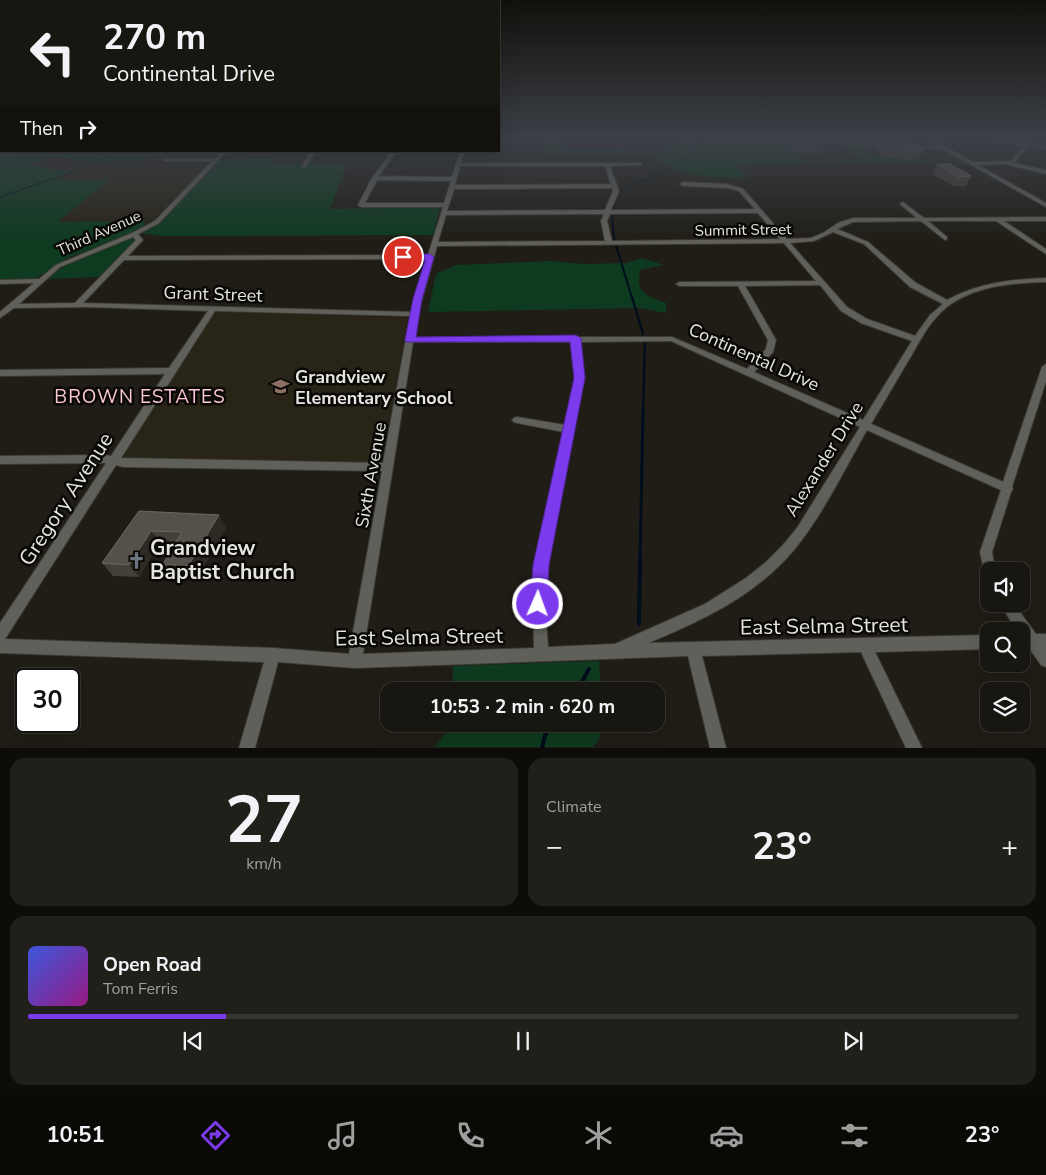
<!DOCTYPE html>
<meta charset="utf-8">
<style>
body{margin:0;font-family:"Nunito Sans",sans-serif;background:#211f19;color:#f1f3f6;height:100vh;display:flex;flex-direction:column;font-size:19px;white-space:nowrap}
*{box-sizing:border-box;margin:0}
p{font-size:16px;color:#9f9f9f}
.icon{flex:none;width:28px;height:28px;fill:none;stroke:currentColor;stroke-width:2;stroke-linecap:round;stroke-linejoin:round}
.map{position:relative;height:748px;overflow:hidden}
.panel{display:flex;flex-direction:column;gap:10px;padding:10px;background:#0d0c09;flex:1}
.panel>*{flex:none}
.banner{position:absolute;left:0px;top:0px;width:500px;height:152px;box-shadow:0 5px 20px #0002,0 0 0 1px #363530;background:#181610;color:#f1f3f6;overflow:hidden}
.buttons{position:absolute;left:980px;top:562px;display:grid;gap:10px}
.buttons a{display:grid;place-items:center;width:50px;height:50px;border-radius:10px;background:#181610;box-shadow:0 5px 20px #0002,0 0 0 1px #363530;font-size:25px}
.speed{position:absolute;left:15px;top:668px;display:flex;gap:10px;font-size:25px;font-weight:700;text-align:center}
.speed>*{display:grid;place-content:center;width:65px;height:65px;border-radius:50%;background:#181610;box-shadow:0 5px 20px #0002,0 0 0 1px #363530;line-height:1}
.speed .limit{border:2px solid #111;border-radius:8px;background:#fff;color:#111}
.pin{position:absolute;display:grid;place-items:center;width:42px;height:42px;color:#fff;margin:-21px;border:2px solid #fff;border-radius:50%;box-shadow:0 1px 5px #0007}
.me{position:absolute;width:55px;margin:-28px;rotate:2deg;stroke-linejoin:round;filter:drop-shadow(0 0 4px #0008)}
.turn{display:flex;align-items:center;gap:18px;height:105px;padding:0 20px;font-size:22px}
.turn .icon{width:65px;height:65px;stroke-width:2.5}
.turn b{display:block;font-size:35px;line-height:42px}
.then{display:flex;align-items:center;height:48px;padding:0 20px;background:#0003;gap:10px;font-size:19px}
.big{font-size:38px;font-weight:700;line-height:1.1}
.panel .card{flex:1;display:flex;flex-direction:column;justify-content:center;gap:8px;min-width:0;padding:0 18px;border-radius:15px;background:#211f19}
.panel .dial{align-items:center;gap:0}
.dial b{font-size:65px;line-height:1}
.song{display:flex;align-items:center;gap:15px}
.cover{width:60px;height:60px;border-radius:8px;background:linear-gradient(135deg,hsl(230 70% 55%),hsl(310 70% 35%))}
.played{height:5px;border-radius:2px;background:linear-gradient(90deg,#7c3aed 20%,#363530 20%)}
.keys{display:flex;justify-content:space-around;direction:ltr}
.heat{display:flex;justify-content:space-between;align-items:center;font-size:28px;direction:ltr}
.panel .tiles{flex:1;display:grid;gap:10px;grid-template-columns:1fr 1fr}
.card:last-child{grid-column:span 2}
.trip{position:absolute;left:380px;top:682px;width:285px;height:50px;border-radius:15px;background:#181610;box-shadow:0 5px 20px #0002,0 0 0 1px #363530;font-weight:700;line-height:50px;text-align:center}
.menu{display:flex;height:80px;justify-content:space-around;align-items:center;background:#0a0906;color:#9f9f9f}
.menu .icon{width:35px;height:35px}
.menu .active{color:#7c3aed}
.menu b{font-size:22px;color:#f1f3f6}
.map>svg:first-child{display:block}
</style>
<div class="map">
<svg width="1046" height="748" viewBox="0 0 1046 748">
<rect width="100%" height="100%" fill="#201d16"/>
<path fill="#282417" d="M119,151H222L155,221L56,222L108,180H54L71,172L28,165L53,157L126,166L140,162L151,153H116Z
M220,312L408,318L382,460L379,462L125,458L123,456L214,314Z"/>
<path fill="#0e3a1f" d="M540,138H562L566,149L625,148C641,155 670,153 681,138L793,140L779,141L797,153H816L815,150H823L827,153L792,154L804,162L860,161L861,159L839,144L841,143L861,145L873,157H894L898,160L909,161L908,159C922,157 952,170 960,161L942,150L915,148H939L971,165L914,162L876,163L872,161L869,163L737,165L747,177C715,177 677,180 654,154L542,153Z
M39,151L152,153L143,160L91,162L53,157L29,165L72,172L54,180H109L57,222L143,221L146,224L126,236L70,257L35,279H0V153Z
M273,158L271,163L347,162L330,209L440,207L433,235L162,236L141,233L163,219L220,160Z
M129,238L136,240L99,277L45,279L71,262Z
M642,258L664,265L640,270C635,293 646,295 666,303V313L640,308L428,312L436,274L456,265L552,261L584,264L627,263Z
M599,661L601,691H452L453,666Z
M450,724H600V738L593,747H435L450,728Z"/>
<g fill="none" stroke-linecap="round" stroke-linejoin="round">
<path stroke="#000d1d" stroke-width="1" d="M85,167L103,159L112,151
M0,197L78,170
M613,209L618,192L667,170L692,154L689,151L705,138"/>
<path stroke="#000d1d" stroke-width="2" d="M613,210L614,207
M612,214L614,240
M616,245L632,298"/>
<path stroke="#000d1d" stroke-width="2.5" d="M632,297L643,334
M643,412L645,340"/>
<path stroke="#000d1d" stroke-width="3" d="M640,559L643,411"/>
<path stroke="#000d1d" stroke-width="4" d="M639,624L640,558
M577,691L589,669
M542,748L545,735L553,724"/>
<defs>
<path id="minor" d="M827,138H834L843,142L888,145L890,146L888,147L842,144Z
M924,138H930L973,162L1011,161L1024,146L983,138C1005,138 1025,143 1046,147V149L1028,146L1014,163L1046,170V174L1005,164L978,165L1046,203V207L941,148H908L906,147L908,146H936Z
M222,151H227L159,223L138,234L143,240L128,256L428,255L443,207H361L358,205L372,178L392,151H397L379,176L452,177L460,151H464L461,163H640L642,164V165L610,166L619,191L611,210L755,209L739,191L727,188L683,186L680,184L683,182L727,184L743,189L787,239L811,238L823,233L838,223L853,218H917L901,205L900,204L903,202L924,218L1046,217V221H1004L1046,249V254L996,221H928L947,237V239L945,240L921,221L853,222L837,229L868,242L916,283L947,300C978,283 1012,279 1046,278V282C1014,283 979,285 951,304C928,320 918,346 904,368C893,387 882,405 871,424L1003,482L1042,367L1046,364V381L1012,487L1013,489L1011,492L992,552L995,571H989V576L985,575L980,552L1001,490L867,430C844,470 823,515 793,551C755,596 701,621 648,643L989,635V649L875,652L922,748H906L861,652L702,656L726,748H710L688,656L355,668L278,662L255,748H239L264,662L0,653V623L106,463L0,464V456L106,455L111,456L165,374L0,376V370L169,368L208,311L88,307L14,308L0,318V312L34,283L0,284V280L39,279L56,265L132,233L155,221L212,161H165L163,160V159H215ZM460,166H605L611,184L455,185ZM377,180L451,181L444,203H365ZM612,188L613,191L605,210L447,211L454,189ZM758,213L780,239L612,241L607,221L610,214ZM604,214L601,221L605,241L438,242L446,215ZM833,232L864,244L910,287L943,304L930,315L915,336L867,319L847,307L790,243L814,241ZM133,237L136,240L75,303L19,304L60,267ZM784,243L816,281L680,282L676,284L680,286H738L768,340L766,349L747,369L672,337H578L575,336L572,337L414,338L418,314L437,246ZM427,259L411,312L83,303L124,260ZM820,285L841,311L861,323L912,341L863,420L754,372L773,352L776,340L745,286ZM215,311L410,316L383,463L121,458ZM671,341L860,427L797,528L783,545L765,563L746,578L705,604L615,644L548,647L545,604L547,565L584,378L580,342ZM413,342H571L576,378L565,425L517,417L514,418L512,420L514,422L517,423L564,432L535,565L533,604L534,648L363,654ZM116,465L123,467L382,471L349,654L273,648L5,639Z
M310,151H315L306,167H302V166Z
M1000,604H1014L1036,634H1046V667L1041,665L1029,648H1021V631H1017Z"/>
</defs>
<use href="#minor" stroke="#3c3932" stroke-width="2"/>
<use href="#minor" fill="#60605b" fill-rule="evenodd"/>
</g>
<path fill="#443f38" d="M782,138H821L826,141L823,150H818L817,153L796,152L781,140Z
M882,138H900L899,141H888Z
M880,141L923,150L919,159H911L910,161L883,156L876,149Z
M937,164L971,176L966,186H954L932,174Z
M139,511L226,528L197,578L172,577L163,564L175,544L160,543L139,577L113,576L102,563Z"/>
<path fill="#2e2a23" d="M219,515L226,528L197,578L188,566Z
M151,531L160,543L139,577L129,565Z"/>
<path fill="#55514a" stroke="#6c6861" d="M792,138H821L826,141L818,142L820,144L799,143Z
M880,141L915,144L923,150H912L914,152L887,147Z
M937,164H950L971,176L959,177Z
M139,511L219,515L188,566L163,564L182,532L151,531L129,565L102,563Z"/>
<linearGradient id="sky" x2="0" y2="1"><stop stop-color="#12100c"/><stop offset="0.57" stop-color="#3c4047"/><stop offset="1" stop-color="#3c4047" stop-opacity="0"/></linearGradient>
<rect width="1046" height="243" fill="url(#sky)"/>
<path fill="#7c3aed" stroke="#51269a" d="M403,254H430L434,257L422,299L416,337L575,335L581,338L585,378L549,565L547,604L544,609L538,612L533,609L530,604L533,565L574,378L570,342H406L405,340L413,299L425,260L400,259L399,257Z"/>
<defs>
<symbol id="school-bare" viewBox="-9 -9 18 18"><path d="M0-5L7-2L0 1L-7-2ZM-4 1L0 2.5L4 1V4Q0 6-4 4Z" fill="#8d6e63" stroke="#090805" stroke-width="2.5" paint-order="stroke"/></symbol>
<symbol id="church-bare" viewBox="-9 -9 18 18"><path d="M-1.2-6h2.4v3.5h3.3v2.4h-3.3V6h-2.4V-.1h-3.3v-2.4h3.3Z" fill="#6b7280" stroke="#090805" stroke-width="2.5" paint-order="stroke"/></symbol>
</defs>
<g fill-rule="evenodd">
<use href="#school-bare" x="268" y="374" width="25" height="25"/>
<use href="#church-bare" x="124" y="548" width="25" height="25"/>
</g>
<g text-anchor="middle" stroke-width="5" stroke-linejoin="round" paint-order="stroke">
<g font-size="15" fill="#e5e4df" stroke="#090805">
<text transform="translate(743 230) rotate(-1)" y="5">Summit Street</text>
<text transform="translate(99 233) rotate(-24)" y="5">Third Avenue</text>
</g>
<g font-size="18" fill="#e5e4df" stroke="#090805">
<text transform="translate(213 294) rotate(2)" y="6">Grant Street</text>
<text transform="translate(754 357) rotate(24)" y="6">Continental Drive</text>
<text transform="translate(824 459) rotate(-58)" y="6">Alexander Drive</text>
<text transform="translate(371 475) rotate(-80)" y="6">Sixth Avenue</text>
</g>
<g font-size="18" font-weight="bold" fill="#e5e4df" stroke="#090805" text-anchor="start">
<text x="295" y="383">Grandview<tspan x="295" dy="21">Elementary School</tspan></text>
</g>
<g font-size="19" letter-spacing="1" fill="#f8c6d5" stroke="#090805">
<text x="140" y="403">BROWN ESTATES</text>
</g>
<g font-size="21" fill="#e5e4df" stroke="#090805">
<text transform="translate(66 499) rotate(-57)" y="7">Gregory Avenue</text>
<text transform="translate(824 626) rotate(-1)" y="7">East Selma Street</text>
<text transform="translate(419 637) rotate(-1)" y="7">East Selma Street</text>
</g>
<g font-size="21" font-weight="bold" fill="#e5e4df" stroke="#090805" text-anchor="start">
<text x="150" y="555">Grandview<tspan x="150" dy="24">Baptist Church</tspan></text>
</g>
</g>
</svg>
<div class="buttons">
<a><svg class="icon" aria-label="sound" viewBox="0 0 24 24"><path d="M4 9h4l5-4v14l-5-4H4zM17 9q2 3 0 6"/></svg></a>
<a><svg class="icon" aria-label="search" viewBox="0 0 24 24"><circle cx="10" cy="10" r="6"/><path d="M15 15l6 6"/></svg></a>
<a><svg class="icon" aria-label="layers" viewBox="0 0 24 24"><path d="M12 4l9 5-9 5-9-5zM3 14l9 5 9-5"/></svg></a>
</div>
<div class="speed"><div class="limit">30</div></div>
<div class="pin" style="left:403px;top:257px;background:#d93025"><svg class="icon" aria-label="arrive" viewBox="0 0 24 24"><path d="M6 21V4h12l-3 4 3 4H6"/></svg></div>
<svg class="me" style="left:538px;top:604px" viewBox="-20 -20 40 40"><circle r="17" fill="#7c3aed" stroke="#fff" stroke-width="3"/><path d="M0-11L8 9 0 5-8 9z" fill="#fff"/></svg>
<div class="trip">10:53 · 2 min · 620 m</div>
<div class="banner">
<div class="turn"><svg class="icon" aria-label="left" viewBox="0 0 24 24"><path d="M17 20v-9H6M10 6l-5 5 5 5"/></svg><div><b>270 m</b>Continental Drive</div></div>
<div class="then">Then<svg class="icon" aria-label="right" viewBox="0 0 24 24"><path d="M7 20v-9h11M14 6l5 5-5 5"/></svg></div>
</div>
</div>
<section class="panel">
<div class="tiles">
<div class="card dial"><b>27</b><p>km/h</p></div>
<div class="card"><p>Climate</p>
<div class="heat"><a>−</a><b class="big">23°</b><a>+</a></div>
</div>
<div class="card">
<div class="song"><i class="cover"></i><div><b>Open Road</b><p>Tom Ferris</p></div></div>
<div class="played"></div>
<div class="keys"><svg class="icon" aria-label="previous" viewBox="0 0 24 24"><path d="M18 5L8 12l10 7zM5 5v14"/></svg><svg class="icon" aria-label="pause" viewBox="0 0 24 24"><path d="M8 5v14M16 5v14"/></svg><svg class="icon" aria-label="next" viewBox="0 0 24 24"><path d="M6 5l10 7-10 7zM19 5v14"/></svg></div>
</div>
</div>
</section>
<nav class="menu">
<b>10:51</b>
<svg class="icon active" aria-label="directions" viewBox="0 0 24 24"><path d="M12 3l9 9-9 9-9-9zM9 14v-3h6M13 9l2 2-2 2"/></svg>
<svg class="icon" aria-label="music" viewBox="0 0 24 24"><path d="M9 18V5l10-2v13"/><circle cx="6" cy="18" r="3"/><circle cx="16" cy="16" r="3"/></svg>
<svg class="icon" aria-label="phone" viewBox="0 0 24 24"><path d="M5 4h4l2 5-3 2q2 4 5 5l2-3 5 2v4C11 20 4 13 5 4z"/></svg>
<svg class="icon" aria-label="climate" viewBox="0 0 24 24"><path d="M12 3v18M4 7l16 10M4 17L20 7"/></svg>
<svg class="icon" aria-label="car" viewBox="0 0 24 24"><path d="M5 17H2v-5l4-1 3-4h7l3 4 3 1v5h-3M9 17h6M6 11h13"/><circle cx="7" cy="17" r="2"/><circle cx="17" cy="17" r="2"/></svg>
<svg class="icon" aria-label="filters" viewBox="0 0 24 24"><path d="M4 7h16M4 17h16"/><circle cx="9" cy="7" r="2"/><circle cx="15" cy="17" r="2"/></svg>
<b>23°</b>
</nav>
